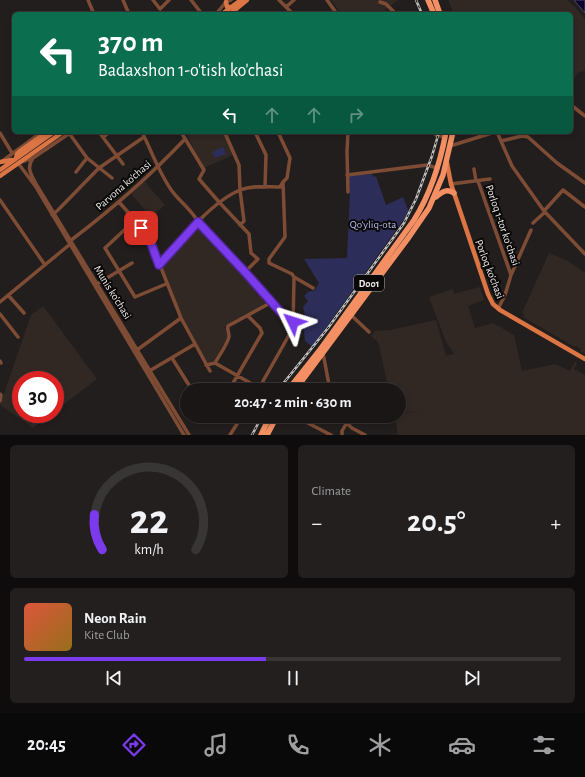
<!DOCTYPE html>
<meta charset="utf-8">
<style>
body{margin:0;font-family:"Alegreya Sans",sans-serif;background:#231f1f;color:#f1f3f6;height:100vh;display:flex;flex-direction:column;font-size:15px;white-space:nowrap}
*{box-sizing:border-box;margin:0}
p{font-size:13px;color:#9f9fa1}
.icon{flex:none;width:22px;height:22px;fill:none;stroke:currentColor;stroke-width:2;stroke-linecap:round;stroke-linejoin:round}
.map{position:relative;height:435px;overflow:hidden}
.side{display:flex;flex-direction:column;gap:10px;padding:10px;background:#0e0c0c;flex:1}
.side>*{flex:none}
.hud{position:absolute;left:12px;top:12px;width:561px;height:122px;border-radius:6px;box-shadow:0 2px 6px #0003,0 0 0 1px #383535;background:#0b6e4f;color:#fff;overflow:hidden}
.speed{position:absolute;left:12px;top:371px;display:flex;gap:8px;font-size:20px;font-weight:700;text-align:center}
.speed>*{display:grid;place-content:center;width:52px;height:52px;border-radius:50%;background:#1a1616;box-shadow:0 2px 6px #0003,0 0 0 1px #383535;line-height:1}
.speed .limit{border:6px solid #d22;background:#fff;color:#111}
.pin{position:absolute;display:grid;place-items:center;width:34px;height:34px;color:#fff;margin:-17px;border-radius:8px;box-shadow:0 2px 6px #0006}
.me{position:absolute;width:44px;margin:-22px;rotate:311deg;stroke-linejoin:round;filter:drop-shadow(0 0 3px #0008)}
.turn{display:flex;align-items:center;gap:14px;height:84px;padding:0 20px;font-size:18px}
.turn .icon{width:52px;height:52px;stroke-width:2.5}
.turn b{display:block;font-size:28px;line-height:34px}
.lanes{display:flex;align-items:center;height:38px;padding:0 20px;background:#0003;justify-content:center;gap:20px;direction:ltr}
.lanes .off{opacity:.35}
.big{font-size:30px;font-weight:700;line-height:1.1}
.side .widget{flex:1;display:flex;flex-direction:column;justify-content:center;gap:6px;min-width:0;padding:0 14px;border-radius:6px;background:#231f1f}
.side .dial{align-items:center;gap:0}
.dial svg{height:104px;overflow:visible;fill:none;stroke:#383535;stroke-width:7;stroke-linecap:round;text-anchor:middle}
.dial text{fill:#f1f3f6;stroke:none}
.song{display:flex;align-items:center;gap:12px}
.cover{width:48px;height:48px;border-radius:6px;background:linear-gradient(135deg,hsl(10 70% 55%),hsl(40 70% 35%))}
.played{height:4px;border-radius:2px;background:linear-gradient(90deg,#7c3aed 45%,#383535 45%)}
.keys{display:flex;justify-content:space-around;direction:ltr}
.heat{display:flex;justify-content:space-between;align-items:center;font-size:22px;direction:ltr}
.side .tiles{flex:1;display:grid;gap:10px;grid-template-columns:1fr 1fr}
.widget:last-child{grid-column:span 2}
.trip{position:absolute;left:180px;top:383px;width:226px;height:40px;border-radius:20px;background:#1a1616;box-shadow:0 2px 6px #0003,0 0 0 1px #383535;font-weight:700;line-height:40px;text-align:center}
.menu{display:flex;height:64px;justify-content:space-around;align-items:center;background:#0a0909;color:#9f9fa1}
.menu .icon{width:28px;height:28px}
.menu .active{color:#7c3aed}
.menu b{font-size:18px;color:#f1f3f6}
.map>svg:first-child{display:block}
</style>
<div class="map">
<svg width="585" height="435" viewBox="0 0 585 435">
<rect width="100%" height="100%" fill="#221e1d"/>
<path fill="#312824" d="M331,0H398L380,14H341Z
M448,0H567L575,7L585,19V71L579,72L571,82V14H454Z
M185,132H225L233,155L204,168Z
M144,181L165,205L151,217L131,194Z
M199,228L270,301L225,327L228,336L214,361L209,362L206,361L182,318L160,265Z
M549,253L568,261L585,273V354L580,351L581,349L576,346L575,347L523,317L524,314L522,313Z
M480,287L484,300L468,306L475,328L493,323L514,335L522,371L555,364L570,371L575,362L577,363L574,369L585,375V435H398L395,416L420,410L399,414V390H389L378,342L371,336L375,331L390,330L436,320L446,356L454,354L446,342L429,297L453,289L454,294Z
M43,306L97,379L55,411V380H21V414H51L33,428L0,405L31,315Z"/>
<path fill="#2d2d5a" d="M223,147L226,154L215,158L212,152Z
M372,174L373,177L376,176L386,205L403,197L409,212L312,347L305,341L302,316L305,315L303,307L308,301L304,296L308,292L315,290L319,283L304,259L347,258L350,192L348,176Z"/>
<path fill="#09002e" stroke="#4e4767" d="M574,0H585V13Z"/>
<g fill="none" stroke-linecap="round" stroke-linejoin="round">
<path stroke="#7e4c35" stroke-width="3.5" d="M88,0L94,14
M123,0L129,14
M153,0L160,9L169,0
M191,0L202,14
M279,0L293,14
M327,0L337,14
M380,2L386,4L396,14
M286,7L294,0
M216,14L226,2L231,0
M571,105L585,116
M99,132L123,164
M142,132C152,152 159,173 172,191C180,202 192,210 198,222L245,272L285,317L293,322
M181,132L204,170L199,179L219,202L249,234L251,253L258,259L245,272
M255,132L266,155L265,187
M278,132L290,158L287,178L283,182L285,237L269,259V263L292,274L294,277L313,288
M434,132L436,135L445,137
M497,132L512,166L544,211L585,254
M0,133L12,153
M69,133L87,158L112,178
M70,133L33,158L18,163L36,187L184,435
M225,133L239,165L240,190L244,221L240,225
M103,137L110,132
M501,141L522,136L528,137L557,163L585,183
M450,146L495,132
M33,158C26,168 31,174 36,184L189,435
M1,162L42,132
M474,169L476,181
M76,172L87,158
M347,175L427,165L437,168
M478,181L511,275
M451,184L490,179
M348,192L347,151L348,132
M0,200L45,265
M119,202L148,235L181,318L210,371
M544,211L563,190L585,207
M52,215L58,210L99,168L144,137
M135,220L105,248L135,297L166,284
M533,223L545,212
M70,241C111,210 150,176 185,139
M159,265C180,241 211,202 240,190C252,185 267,187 280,187L283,182
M97,284L132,263
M8,295L24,313
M0,302L69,245
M498,309L505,295L511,275L531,230
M0,314L18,337
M351,315L369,332
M137,350L181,318
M323,353L330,390
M172,358L192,390
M0,361L1,363
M215,363L259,388
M206,365L215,363C218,357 229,342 229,336C229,332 227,330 228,326L272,302
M151,370L195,344
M229,390L262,333L260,328L248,316
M258,390L293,328L294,277
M0,394L1,395L0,401
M208,416L211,420L213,416
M302,416L304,421L331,435
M339,416L352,428L365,435
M230,435L242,416
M342,435V431L346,424"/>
<path stroke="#dc7544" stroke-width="4.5" d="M226,2L227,7H231
M222,14L241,0
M230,14L247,0
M69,133L70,132
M16,158L17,154L20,151L47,132
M0,162L12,160
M447,163L451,184L488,294L493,304L500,310L585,359
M0,170L54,132
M0,176L63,132"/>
<path stroke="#f38f62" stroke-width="5.5" d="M428,0L434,14
M435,0L440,14
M436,197C442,192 447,188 454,193
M288,390L319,351L414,220C431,193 440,164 446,132
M295,390L409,237L429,208L443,175L453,132
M261,435L270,416
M267,435L277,416"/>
<defs>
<path id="rail" d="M416,0L422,14
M278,390L328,328L404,223L416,199L432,156L439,132
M252,435L262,416"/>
</defs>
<use href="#rail" stroke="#c2c0bf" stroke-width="2.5"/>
<use href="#rail" stroke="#0a0908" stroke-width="1" stroke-dasharray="3" stroke-linecap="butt"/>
</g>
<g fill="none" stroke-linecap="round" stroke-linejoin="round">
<defs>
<path id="route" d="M141,228L148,235L159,265L198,222L245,272L285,317L293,322"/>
</defs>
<use href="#route" stroke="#51269a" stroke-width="10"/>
<use href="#route" stroke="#7c3aed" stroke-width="7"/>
</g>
<g text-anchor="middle" stroke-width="4" stroke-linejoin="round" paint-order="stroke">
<rect fill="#0a0908" stroke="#aaa9a8" stroke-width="1" x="354" y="275" width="30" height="16" rx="3"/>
<g font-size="10" font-weight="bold" fill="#efedec">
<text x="369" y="287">D001</text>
</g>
<g font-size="11" fill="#efedec" stroke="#0a0908">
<text transform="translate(123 185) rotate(-41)" y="4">Parvona ko'chasi</text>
<text transform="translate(503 225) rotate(71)" y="4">Porloq 1-tor koʻchasi</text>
<text transform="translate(490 269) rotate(69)" y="4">Porloq ko'chasi</text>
<text transform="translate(113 292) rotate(58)" y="4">Munis ko'chasi</text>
</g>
<g font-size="11" fill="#b9bdf8" stroke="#0a0908">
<text x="373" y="228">Qo‘yliq-ota</text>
</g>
</g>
</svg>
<div class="speed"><div class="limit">30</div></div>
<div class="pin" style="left:141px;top:228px;background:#d93025"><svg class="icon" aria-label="arrive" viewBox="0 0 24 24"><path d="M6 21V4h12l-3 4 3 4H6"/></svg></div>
<svg class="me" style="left:293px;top:322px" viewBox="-20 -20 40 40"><path d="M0-17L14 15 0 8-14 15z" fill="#7c3aed" stroke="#fff" stroke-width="4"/></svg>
<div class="trip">20:47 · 2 min · 630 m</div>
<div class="hud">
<div class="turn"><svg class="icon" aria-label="left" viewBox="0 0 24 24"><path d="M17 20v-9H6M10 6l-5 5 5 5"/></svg><div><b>370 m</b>Badaxshon 1-o'tish ko'chasi</div></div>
<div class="lanes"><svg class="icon" aria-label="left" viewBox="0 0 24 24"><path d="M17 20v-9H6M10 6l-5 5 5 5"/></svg><svg class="icon off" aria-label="ahead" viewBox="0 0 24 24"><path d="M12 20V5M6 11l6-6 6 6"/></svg><svg class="icon off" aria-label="ahead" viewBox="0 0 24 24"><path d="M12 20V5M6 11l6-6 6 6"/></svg><svg class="icon off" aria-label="right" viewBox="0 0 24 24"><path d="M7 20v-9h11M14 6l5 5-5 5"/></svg></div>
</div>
</div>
<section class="side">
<div class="tiles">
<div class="widget dial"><svg viewBox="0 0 100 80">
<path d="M14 69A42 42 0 1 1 86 69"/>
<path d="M14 69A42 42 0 0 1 8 42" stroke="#7c3aed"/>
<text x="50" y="56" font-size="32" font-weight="700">22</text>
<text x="50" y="72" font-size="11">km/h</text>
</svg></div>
<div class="widget"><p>Climate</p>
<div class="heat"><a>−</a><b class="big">20.5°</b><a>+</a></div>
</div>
<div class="widget">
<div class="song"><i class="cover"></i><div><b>Neon Rain</b><p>Kite Club</p></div></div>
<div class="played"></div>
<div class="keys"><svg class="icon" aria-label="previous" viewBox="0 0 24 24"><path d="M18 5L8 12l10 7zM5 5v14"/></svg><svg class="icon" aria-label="pause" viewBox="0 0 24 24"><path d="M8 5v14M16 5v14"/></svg><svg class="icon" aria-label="next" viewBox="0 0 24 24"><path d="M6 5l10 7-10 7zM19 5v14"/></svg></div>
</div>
</div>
</section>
<nav class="menu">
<b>20:45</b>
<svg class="icon active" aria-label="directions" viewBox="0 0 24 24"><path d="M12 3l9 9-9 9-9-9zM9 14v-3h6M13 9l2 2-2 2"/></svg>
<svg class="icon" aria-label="music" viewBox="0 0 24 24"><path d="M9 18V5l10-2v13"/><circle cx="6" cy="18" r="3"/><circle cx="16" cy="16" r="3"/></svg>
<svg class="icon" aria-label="phone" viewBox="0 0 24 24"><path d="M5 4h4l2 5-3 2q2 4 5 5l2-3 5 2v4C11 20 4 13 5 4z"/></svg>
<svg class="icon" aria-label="climate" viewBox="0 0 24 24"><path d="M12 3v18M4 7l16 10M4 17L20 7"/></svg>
<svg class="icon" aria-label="car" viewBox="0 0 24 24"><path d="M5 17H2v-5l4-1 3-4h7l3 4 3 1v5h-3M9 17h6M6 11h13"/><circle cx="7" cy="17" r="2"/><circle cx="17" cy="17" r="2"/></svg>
<svg class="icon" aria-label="filters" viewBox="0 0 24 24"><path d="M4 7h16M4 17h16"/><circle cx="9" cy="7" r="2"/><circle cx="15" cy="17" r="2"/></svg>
</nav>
